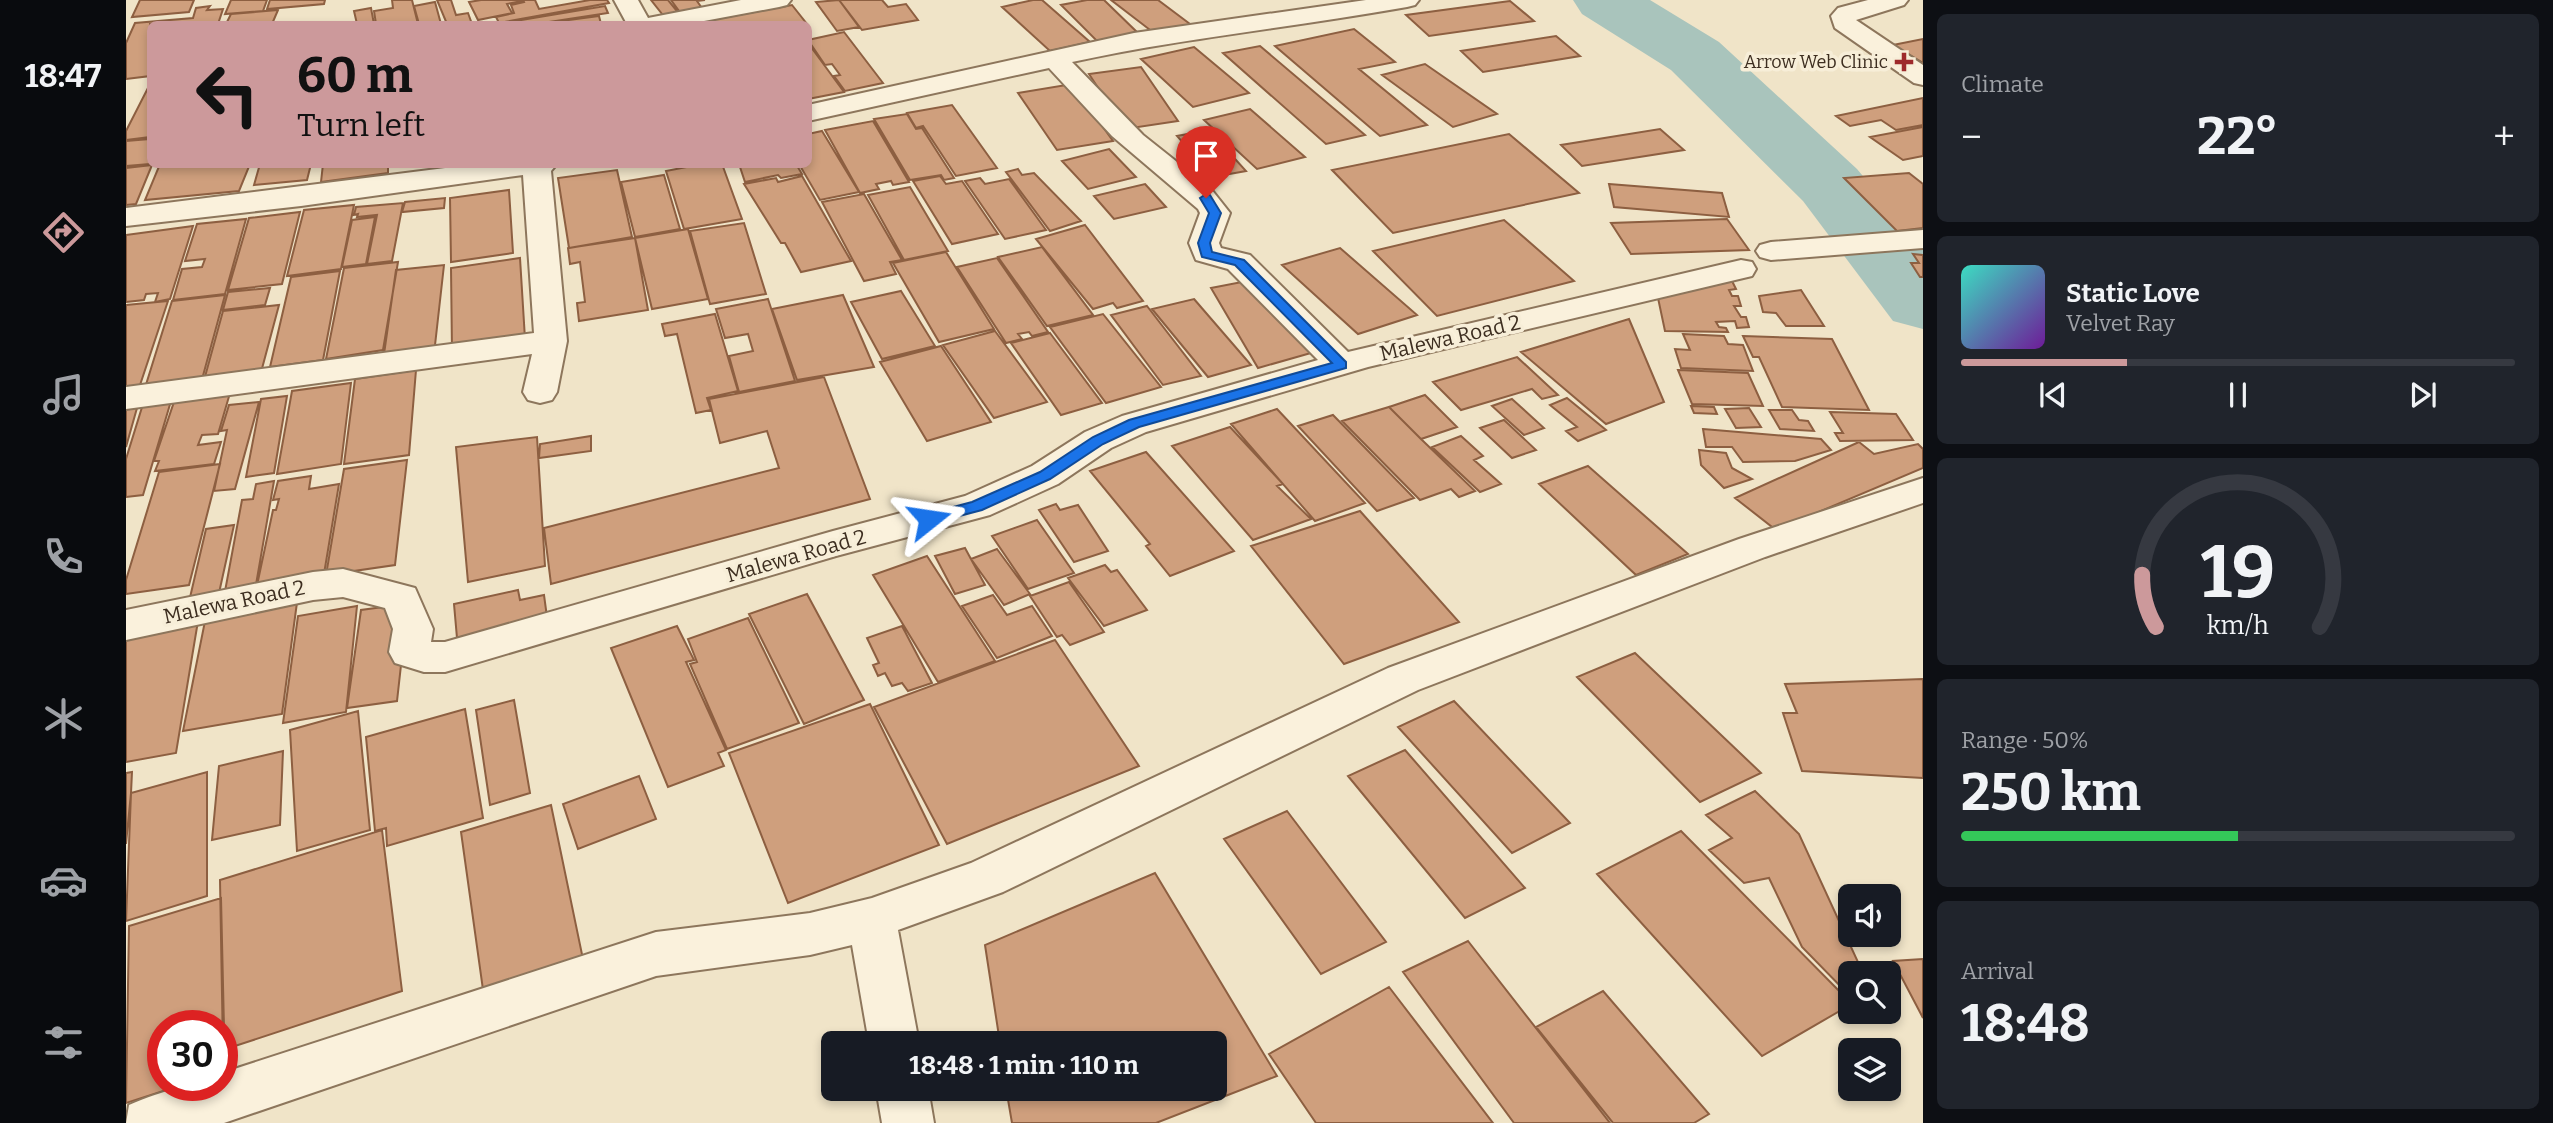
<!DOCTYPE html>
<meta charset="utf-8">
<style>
body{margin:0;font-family:Bitter,serif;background:#20242c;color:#f1f3f6;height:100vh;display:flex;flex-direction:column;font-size:26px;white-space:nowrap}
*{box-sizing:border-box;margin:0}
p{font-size:23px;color:#9ea1a6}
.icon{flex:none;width:38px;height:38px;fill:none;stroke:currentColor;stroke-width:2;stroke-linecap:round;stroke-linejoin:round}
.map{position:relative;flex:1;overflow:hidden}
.details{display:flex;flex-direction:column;gap:14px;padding:14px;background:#0d0f14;width:630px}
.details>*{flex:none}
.guide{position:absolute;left:21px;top:21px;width:665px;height:147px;border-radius:10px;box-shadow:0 4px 10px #0003;background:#cc999b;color:#111;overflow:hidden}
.tools{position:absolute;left:1712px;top:884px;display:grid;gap:14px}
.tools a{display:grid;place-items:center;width:63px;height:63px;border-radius:10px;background:#171b24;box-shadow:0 4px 10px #0003;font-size:35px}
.speed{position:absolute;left:21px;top:1010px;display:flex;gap:14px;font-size:35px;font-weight:700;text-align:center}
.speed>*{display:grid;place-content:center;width:91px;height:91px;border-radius:50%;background:#171b24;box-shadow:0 4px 10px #0003;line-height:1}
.speed .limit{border:10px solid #d22;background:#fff;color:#111}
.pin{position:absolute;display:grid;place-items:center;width:60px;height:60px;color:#fff;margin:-72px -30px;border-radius:50% 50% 50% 0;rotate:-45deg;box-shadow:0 0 7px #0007}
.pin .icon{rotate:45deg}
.me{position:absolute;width:77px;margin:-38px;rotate:75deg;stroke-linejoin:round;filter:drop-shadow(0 0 5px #0008)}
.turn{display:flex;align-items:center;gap:24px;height:147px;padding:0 35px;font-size:32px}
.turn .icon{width:91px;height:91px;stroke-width:2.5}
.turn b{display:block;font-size:49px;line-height:60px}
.big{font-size:52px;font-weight:700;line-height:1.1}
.details .card{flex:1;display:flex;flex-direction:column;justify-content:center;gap:10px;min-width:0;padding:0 24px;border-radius:10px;background:#20242c}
.details .dial{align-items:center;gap:0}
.dial svg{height:182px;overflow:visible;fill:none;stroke:#363941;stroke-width:7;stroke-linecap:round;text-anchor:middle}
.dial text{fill:#f1f3f6;stroke:none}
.song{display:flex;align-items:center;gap:21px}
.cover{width:84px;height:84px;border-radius:10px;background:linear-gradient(135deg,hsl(170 70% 55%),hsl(280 70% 35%))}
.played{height:7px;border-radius:4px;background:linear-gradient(90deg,#cc999b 30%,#363941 30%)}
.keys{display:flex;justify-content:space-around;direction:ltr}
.heat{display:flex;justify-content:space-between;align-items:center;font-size:38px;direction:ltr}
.charge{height:10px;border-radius:5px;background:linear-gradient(90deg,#34c759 50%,#363941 0)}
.trip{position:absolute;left:695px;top:1031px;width:406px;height:70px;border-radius:10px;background:#171b24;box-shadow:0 4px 10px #0003;font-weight:700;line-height:70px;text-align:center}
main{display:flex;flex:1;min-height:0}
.menu{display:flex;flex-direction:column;width:126px;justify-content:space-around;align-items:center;background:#090b0e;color:#9ea1a6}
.menu .icon{width:49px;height:49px}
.menu .active{color:#cc999b}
.menu b{font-size:32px;color:#f1f3f6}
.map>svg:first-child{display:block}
</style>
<main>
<nav class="menu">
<b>18:47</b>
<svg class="icon active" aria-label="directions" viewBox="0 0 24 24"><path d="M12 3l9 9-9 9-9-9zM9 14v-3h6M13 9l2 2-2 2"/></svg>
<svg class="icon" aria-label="music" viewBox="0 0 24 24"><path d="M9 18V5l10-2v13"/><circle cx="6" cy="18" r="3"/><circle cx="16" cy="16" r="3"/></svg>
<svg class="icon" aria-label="phone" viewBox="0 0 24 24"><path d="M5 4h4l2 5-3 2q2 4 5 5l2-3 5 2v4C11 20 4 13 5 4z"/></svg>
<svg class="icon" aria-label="climate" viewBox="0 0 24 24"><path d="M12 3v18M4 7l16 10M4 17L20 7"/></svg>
<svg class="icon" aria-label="car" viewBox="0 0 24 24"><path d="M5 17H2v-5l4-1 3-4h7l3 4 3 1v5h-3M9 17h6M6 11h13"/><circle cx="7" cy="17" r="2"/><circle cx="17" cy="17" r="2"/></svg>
<svg class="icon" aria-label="filters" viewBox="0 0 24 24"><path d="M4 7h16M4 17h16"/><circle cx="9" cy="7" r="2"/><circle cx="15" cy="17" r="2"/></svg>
</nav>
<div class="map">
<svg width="1797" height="1123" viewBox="0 0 1797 1123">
<rect width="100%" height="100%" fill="#f0e4c8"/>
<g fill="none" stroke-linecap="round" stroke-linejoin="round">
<path fill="#a9c4bc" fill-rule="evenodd" d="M1447,0H1524L1593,42L1731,169L1797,248V329L1767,321L1677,201L1545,70L1456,14Z"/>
</g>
<path fill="#cf9f7d" stroke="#8d5f41" stroke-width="2" d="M14,0H68L63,12L6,17Z
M105,0H141L137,11L99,14Z
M144,0H199L198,4L141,9Z
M266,0H286L292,24H250L248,11L267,8Z
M311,0H325L330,15L342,13L346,24H321Z
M355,0H395L396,1L381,4L386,13L352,20L343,2Z
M397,0H409L413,9L464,0H481L483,3L373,23L370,17L388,13L385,5L398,2Z
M525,0H542L555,16L540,19Z
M545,0H579L571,1L578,11L556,15Z
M713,0L733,27L711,31L690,2Z
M713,0H756L762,7L780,4L792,20L736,30Z
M907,0H916L964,42L924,51L876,7Z
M961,0H978L1015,36L974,44L935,5Z
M985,0H1032L1064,24L1028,33Z
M1384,1L1408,21L1303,36L1280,15Z
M309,2L315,24H293L288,6Z
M666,5L681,24H563Z
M84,6L81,10L97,9L92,24H24V76L0,79V43L9,23L67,18L70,8Z
M479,6L482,13L410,24H372Z
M245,8L248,24H231L228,11Z
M152,10L146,24H100L105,14Z
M473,16L475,24H436L435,21Z
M1228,29L1269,62L1233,69L1301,125L1254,136L1149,46Z
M718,32L757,83L719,91L708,76L714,75L706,64L699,65L682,40Z
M1430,36L1454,56L1357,72L1335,51Z
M1797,39V63L1767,45Z
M682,43L718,92L682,99Z
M1134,46L1239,135L1200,144L1097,53Z
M1068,47L1123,93L1067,107L1015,59Z
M1299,64L1371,114L1327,127L1256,75Z
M1015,67L1052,121L999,129L963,74Z
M24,84V137L0,140V131Z
M946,84L987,141L931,150L892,93Z
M1797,98V125L1770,130L1755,120L1724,126L1710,116Z
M826,105L871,168L830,176L797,126L790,128L781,113Z
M1124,109L1179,157L1131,169L1078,120Z
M781,114L790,129L796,128L828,178L818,180L815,175L784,180L748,119Z
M747,121L783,182L767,185L765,181L750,184L753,189L734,193L699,130Z
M1797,127V156L1777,160L1744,137Z
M1534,129L1558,150L1456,166L1435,145Z
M1083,130L1120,171L1087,177L1051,136Z
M696,131L733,192L694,200L673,164H682V134Z
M1383,134L1453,193L1267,233L1206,170Z
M24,139V164L0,166V141Z
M983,149L1010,177L962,189L936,161Z
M34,164H124L113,191L19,200Z
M134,164H185L181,180L128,185Z
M197,164H262V173L195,182Z
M576,164H596L616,219L558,229L540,171Z
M613,164H670L676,174L655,178L652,175L619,182Z
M26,165L10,204L0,205V168Z
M892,169L896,175L908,173L955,221L924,231L880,172Z
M491,170L506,237L443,248L432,178Z
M1783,173L1797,184V228L1771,231L1718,178Z
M538,175L554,229L509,237L495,182Z
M676,176L725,261L675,272L659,243H655L618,184L650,178L652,182Z
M814,176L820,184L836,181L872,234L826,244L787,181Z
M854,178L859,184L883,179L920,230L879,239L839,181Z
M1019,184L1040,207L988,219L968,196Z
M1483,184L1596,193L1603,217L1488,207Z
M784,187L822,251L778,260L742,195Z
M383,190L387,253L325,262L324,198Z
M738,194L776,260L764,262L770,274L738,281L696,202Z
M319,198L318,208L276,212L279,202Z
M277,203L266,261L241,264L251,215L231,217L232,214L228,215L230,207Z
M228,205L215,269L161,276L178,210Z
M174,212L156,284L102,290L123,218Z
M249,217L240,264L216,267L226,220Z
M120,219L99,294L47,300L56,269L76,267L79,259L59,261L71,224Z
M1601,219L1623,250L1505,254L1485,223Z
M1378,220L1448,281L1311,316L1247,251Z
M618,223L640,294L584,304L564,231Z
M959,225L1017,301L991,308L987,303L967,309L910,239Z
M67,226L44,299L29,302L32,293L20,294L18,300L0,302V235Z
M562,229L582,299L526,309L509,238Z
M509,238L522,310L453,321L451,303L459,302L454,262L444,264L442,248Z
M916,247L967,315L921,326L872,257Z
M1214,248L1291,315L1232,334L1156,265Z
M820,252L868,329L813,342L767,263Z
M1787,254L1797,255V277H1794L1785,263H1793Z
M394,258L399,339L326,351L325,268Z
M871,258L922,332L906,336L903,332L892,334L896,339L880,343L831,267Z
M272,262L257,350L200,359L218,268Z
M318,265L308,354L257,361L270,270Z
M214,271L197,360L144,367L165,277Z
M1604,277L1610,289L1603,290L1606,296H1612L1615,306H1608L1615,317H1620L1623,327L1611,328L1609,321L1590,322L1593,327L1600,328L1602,332L1539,331L1532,298Z
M1126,280L1192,351L1132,368L1085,288Z
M144,288L139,305L97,310L102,292Z
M1675,290L1698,326H1660L1650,313L1637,312L1633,296Z
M775,291L809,346L756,359L725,302Z
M99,295L75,383L18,391L46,301Z
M717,295L748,367L671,380L646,309Z
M642,299L669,381L613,392L603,356L627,351L622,334L599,338L590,309Z
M1068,299L1125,365L1082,377L1026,309Z
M42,301L11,394L0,395V305Z
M153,305L134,376L77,384L97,311Z
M1021,306L1075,376L1037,385L985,315Z
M589,314L612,391L581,398L585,410L570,413L551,334L539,336L536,324Z
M977,314L1035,387L980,403L924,327Z
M1503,319L1538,402L1480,424L1395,352Z
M869,331L921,402L868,418L817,345Z
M924,333L976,403L935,415L885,343Z
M1557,334L1598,336L1602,344L1617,345L1627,371L1555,368L1549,349L1564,350Z
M1617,336L1706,339L1743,410L1656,407L1633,357H1627Z
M815,346L865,422L801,441L754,362Z
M1391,357L1432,395L1416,399L1406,389L1335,410L1307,382Z
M290,370L283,455L218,464L229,379Z
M1552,370L1622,373L1637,406L1566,404Z
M698,377L744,499L425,584L418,528L653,468L641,431L594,443L583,399Z
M225,383L215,464L151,474L166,391Z
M104,393L92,434L76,435L72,445L95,442L88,464L29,471L33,461H28L49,399Z
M1299,395L1331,427L1295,439L1263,407Z
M161,396L148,473L120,477L135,399Z
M1441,398L1480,430L1452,441L1440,431L1451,427L1424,405Z
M1386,399L1418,428L1398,435L1366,406Z
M45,401L17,495L0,497V459L17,404Z
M133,402L109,489L88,491L101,430L95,431L103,405Z
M1565,406L1588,407L1591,414L1568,413Z
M1263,407L1295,439L1349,491L1333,497L1325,489L1294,500L1216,421Z
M11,408L0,447V409Z
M1623,408L1635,427L1610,428L1599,409Z
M1151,409L1239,503L1189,521L1105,424Z
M1643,410H1666L1673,420L1682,421L1688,431L1654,429Z
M1704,412L1770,414L1787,440L1714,441L1709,433H1717Z
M1207,415L1288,498L1251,511L1172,426Z
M1378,420L1410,450L1386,458L1354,428Z
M1104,427L1157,484L1151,486L1185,519L1127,540L1046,446Z
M1577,429L1695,439L1705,450L1669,461L1617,462L1606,447H1580Z
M465,436V451L413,458L414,444Z
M1335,436L1357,456L1348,460L1375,484L1354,492L1306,447Z
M411,437L419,566L342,582L330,447Z
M1733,442L1748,454L1792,444L1797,449V468L1650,530L1609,498Z
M1573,450L1600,453L1606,468L1626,479L1598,488L1575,465Z
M1020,452L1108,551L1044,576L1020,546L1024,544L964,471Z
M281,460L269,565L200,575L218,469Z
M94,464L63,585L0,594V580L33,472Z
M1462,466L1562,554L1510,575L1413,484Z
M185,476L183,489L213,484L197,580L130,590L147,510H150L153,499L147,500L152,481Z
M148,481L128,596L97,602L116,500L127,499L130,484Z
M930,504L934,510L952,505L982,551L948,562L913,510Z
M1234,511L1333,622L1218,664L1125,546Z
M911,520L948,573L902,589L866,536Z
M108,525L91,602L62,606L80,529Z
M839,548L859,585L829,594L809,556Z
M871,549L904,594L878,605L845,559Z
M801,556L869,661L812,682L747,575Z
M979,565L985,572L991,570L1021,610L978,626L942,578Z
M943,582L978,632L944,645L936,635L931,637L904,596Z
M392,590L394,600L418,595L421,617L331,638L328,604Z
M681,594L738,700L678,724L623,614Z
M172,595L156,714L57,731L81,611Z
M867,595L881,615L906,606L926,636L871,658L836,606Z
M272,605L279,629L271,701L221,708L235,610Z
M231,606L220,712L157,723L172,616Z
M73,615L50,753L0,762V628Z
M622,618L673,723L601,749L564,664L571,662L562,639Z
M551,626L568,660L560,662L600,750L592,753L598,766L542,787L485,648Z
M776,626L806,683L782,691L776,683L766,686L759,673L752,676L747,665L753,663L741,638Z
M929,640L1013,766L821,844L748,707Z
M1509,653L1635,773L1574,802L1451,677Z
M1797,679V778L1676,771L1657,713H1671L1659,684Z
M388,700L404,793L364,805L350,710Z
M1328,701L1444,823L1386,853L1272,727Z
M744,704L813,845L662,903L603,753Z
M339,709L357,818L261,846L260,828L249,831L240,737Z
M232,711L244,830L171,851L164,730Z
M1279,750L1399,888L1339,918L1222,776Z
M157,751L154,825L86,840L93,766Z
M6,772L5,793L0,844V773Z
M81,772V896L0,921L5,793Z
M513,776L530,819L452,849L437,804Z
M1629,791L1673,834L1737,973H1724V996L1676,947L1643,878L1618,883L1583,850L1606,838L1580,815Z
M425,805L458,964L358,997L335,832Z
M1161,811L1260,942L1195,974L1098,839Z
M256,830L276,991L97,1050L94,880Z
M1555,831L1724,1002V1005L1636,1056L1471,874Z
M1029,873L1151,1076L1030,1123H886L880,1088H1088V1043H874L859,945Z
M95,898L99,1071L96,1072V1026H37V1085H56L0,1103L3,926Z
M1342,941L1484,1123H1388L1277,972Z
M1797,959V1018L1767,961Z
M1263,987L1367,1123H1190L1143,1054Z
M1477,991L1583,1114L1568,1123H1487L1410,1027Z"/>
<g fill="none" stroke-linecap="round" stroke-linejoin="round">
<defs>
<path id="street" d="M488,0H512L522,18L615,0H665L661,5L653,7L562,24H501Z
M1240,0H1293L1289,5L1281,7C1170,27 1056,38 946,62L1017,135L1085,189L1104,213L1093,243L1095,248L1124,255L1222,352L1615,260L1626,262L1630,269L1626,276L1242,367L1020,432L985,448L932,484L864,515L710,556L319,672H298L269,663L263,652L267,629L259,608L217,597L187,600L0,640V610L187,572L217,569L289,588L307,629L305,642H319L707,531L839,496L906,466L959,432L996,416L1192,360L1102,269L1070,260L1063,243L1074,213L1072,209L986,136L923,68L682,121V105L1008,33Z
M1742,0H1782L1778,5L1730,20L1797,65V85L1788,83L1709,28L1705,16L1712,8Z
M351,164H431L425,171L441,341L431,392L426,400L414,403L402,400L397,392L406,354L0,409V387L408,333L397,175L175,206L0,226V208Z
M1797,230V248L1645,260L1634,257L1630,251L1634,245L1645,242Z
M1797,478V503L1639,557L1292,690L877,892L772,930L793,1043H743L726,945L684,955L530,976L98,1123H0L3,1105C39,1090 57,1085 96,1085V1073L530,932L684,913L746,898L845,863L1262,668L1613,539Z
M750,1088H802L808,1123H756Z"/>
</defs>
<use href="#street" stroke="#8d765c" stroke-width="4"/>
<use href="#street" fill="#faf1dc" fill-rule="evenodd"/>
</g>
<path fill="#1a73e8" stroke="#114b97" stroke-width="2" d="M1080,194L1084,195L1095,213L1084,243L1086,252L1118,260L1220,362V368L1013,427L977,444L924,479L856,510L803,524L797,523L795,519L797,515L846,502L914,472L967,437L1003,420L1206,363L1109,265L1076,257L1072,243L1083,213L1074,198Z"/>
<path fill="#9e2a2b" stroke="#f7eed8" stroke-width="2.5" d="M1774.5 51.5h7v7h7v7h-7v7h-7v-7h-7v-7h7z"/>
<g text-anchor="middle" stroke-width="7" stroke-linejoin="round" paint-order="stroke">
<g font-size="18" fill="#3d2e20" stroke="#f7eed8" text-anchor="end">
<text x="1762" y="68">Arrow Web Clinic</text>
</g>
<g font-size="21" fill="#3d2e20" stroke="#f7eed8">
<text transform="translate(1324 338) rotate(-13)" y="7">Malewa Road 2</text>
<text transform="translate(670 556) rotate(-16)" y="7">Malewa Road 2</text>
<text transform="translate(108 602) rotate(-12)" y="7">Malewa Road 2</text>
</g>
</g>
</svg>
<div class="tools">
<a><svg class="icon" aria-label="sound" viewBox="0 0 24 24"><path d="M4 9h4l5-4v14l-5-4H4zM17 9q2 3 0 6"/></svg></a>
<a><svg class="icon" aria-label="search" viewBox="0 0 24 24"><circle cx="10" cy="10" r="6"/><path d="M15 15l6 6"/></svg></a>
<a><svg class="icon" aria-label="layers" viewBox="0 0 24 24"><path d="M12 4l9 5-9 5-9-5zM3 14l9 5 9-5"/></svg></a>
</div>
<div class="speed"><div class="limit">30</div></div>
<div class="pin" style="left:1080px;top:198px;background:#d93025"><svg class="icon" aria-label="arrive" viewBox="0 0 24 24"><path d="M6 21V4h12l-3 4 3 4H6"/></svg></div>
<svg class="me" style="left:803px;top:519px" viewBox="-20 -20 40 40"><path d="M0-17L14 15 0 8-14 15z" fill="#1a73e8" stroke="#fff" stroke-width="4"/></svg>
<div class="trip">18:48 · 1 min · 110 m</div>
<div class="guide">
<div class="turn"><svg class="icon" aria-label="left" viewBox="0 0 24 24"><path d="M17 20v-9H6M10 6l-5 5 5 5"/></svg><div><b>60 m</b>Turn left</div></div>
</div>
</div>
<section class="details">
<div class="card"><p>Climate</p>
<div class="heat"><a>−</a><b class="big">22°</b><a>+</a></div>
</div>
<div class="card">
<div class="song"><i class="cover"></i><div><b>Static Love</b><p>Velvet Ray</p></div></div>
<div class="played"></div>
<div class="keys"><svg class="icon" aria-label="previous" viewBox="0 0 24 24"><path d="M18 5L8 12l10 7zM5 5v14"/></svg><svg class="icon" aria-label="pause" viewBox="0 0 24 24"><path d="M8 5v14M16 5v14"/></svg><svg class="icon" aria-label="next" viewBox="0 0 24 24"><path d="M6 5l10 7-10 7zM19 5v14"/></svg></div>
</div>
<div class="card dial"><svg viewBox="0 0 100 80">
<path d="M14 69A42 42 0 1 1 86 69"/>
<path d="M14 69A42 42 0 0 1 8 46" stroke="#cc999b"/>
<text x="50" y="56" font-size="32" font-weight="700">19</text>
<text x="50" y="72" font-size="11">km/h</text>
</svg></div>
<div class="card"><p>Range · 50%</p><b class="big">250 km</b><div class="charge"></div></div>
<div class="card"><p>Arrival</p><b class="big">18:48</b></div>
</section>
</main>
